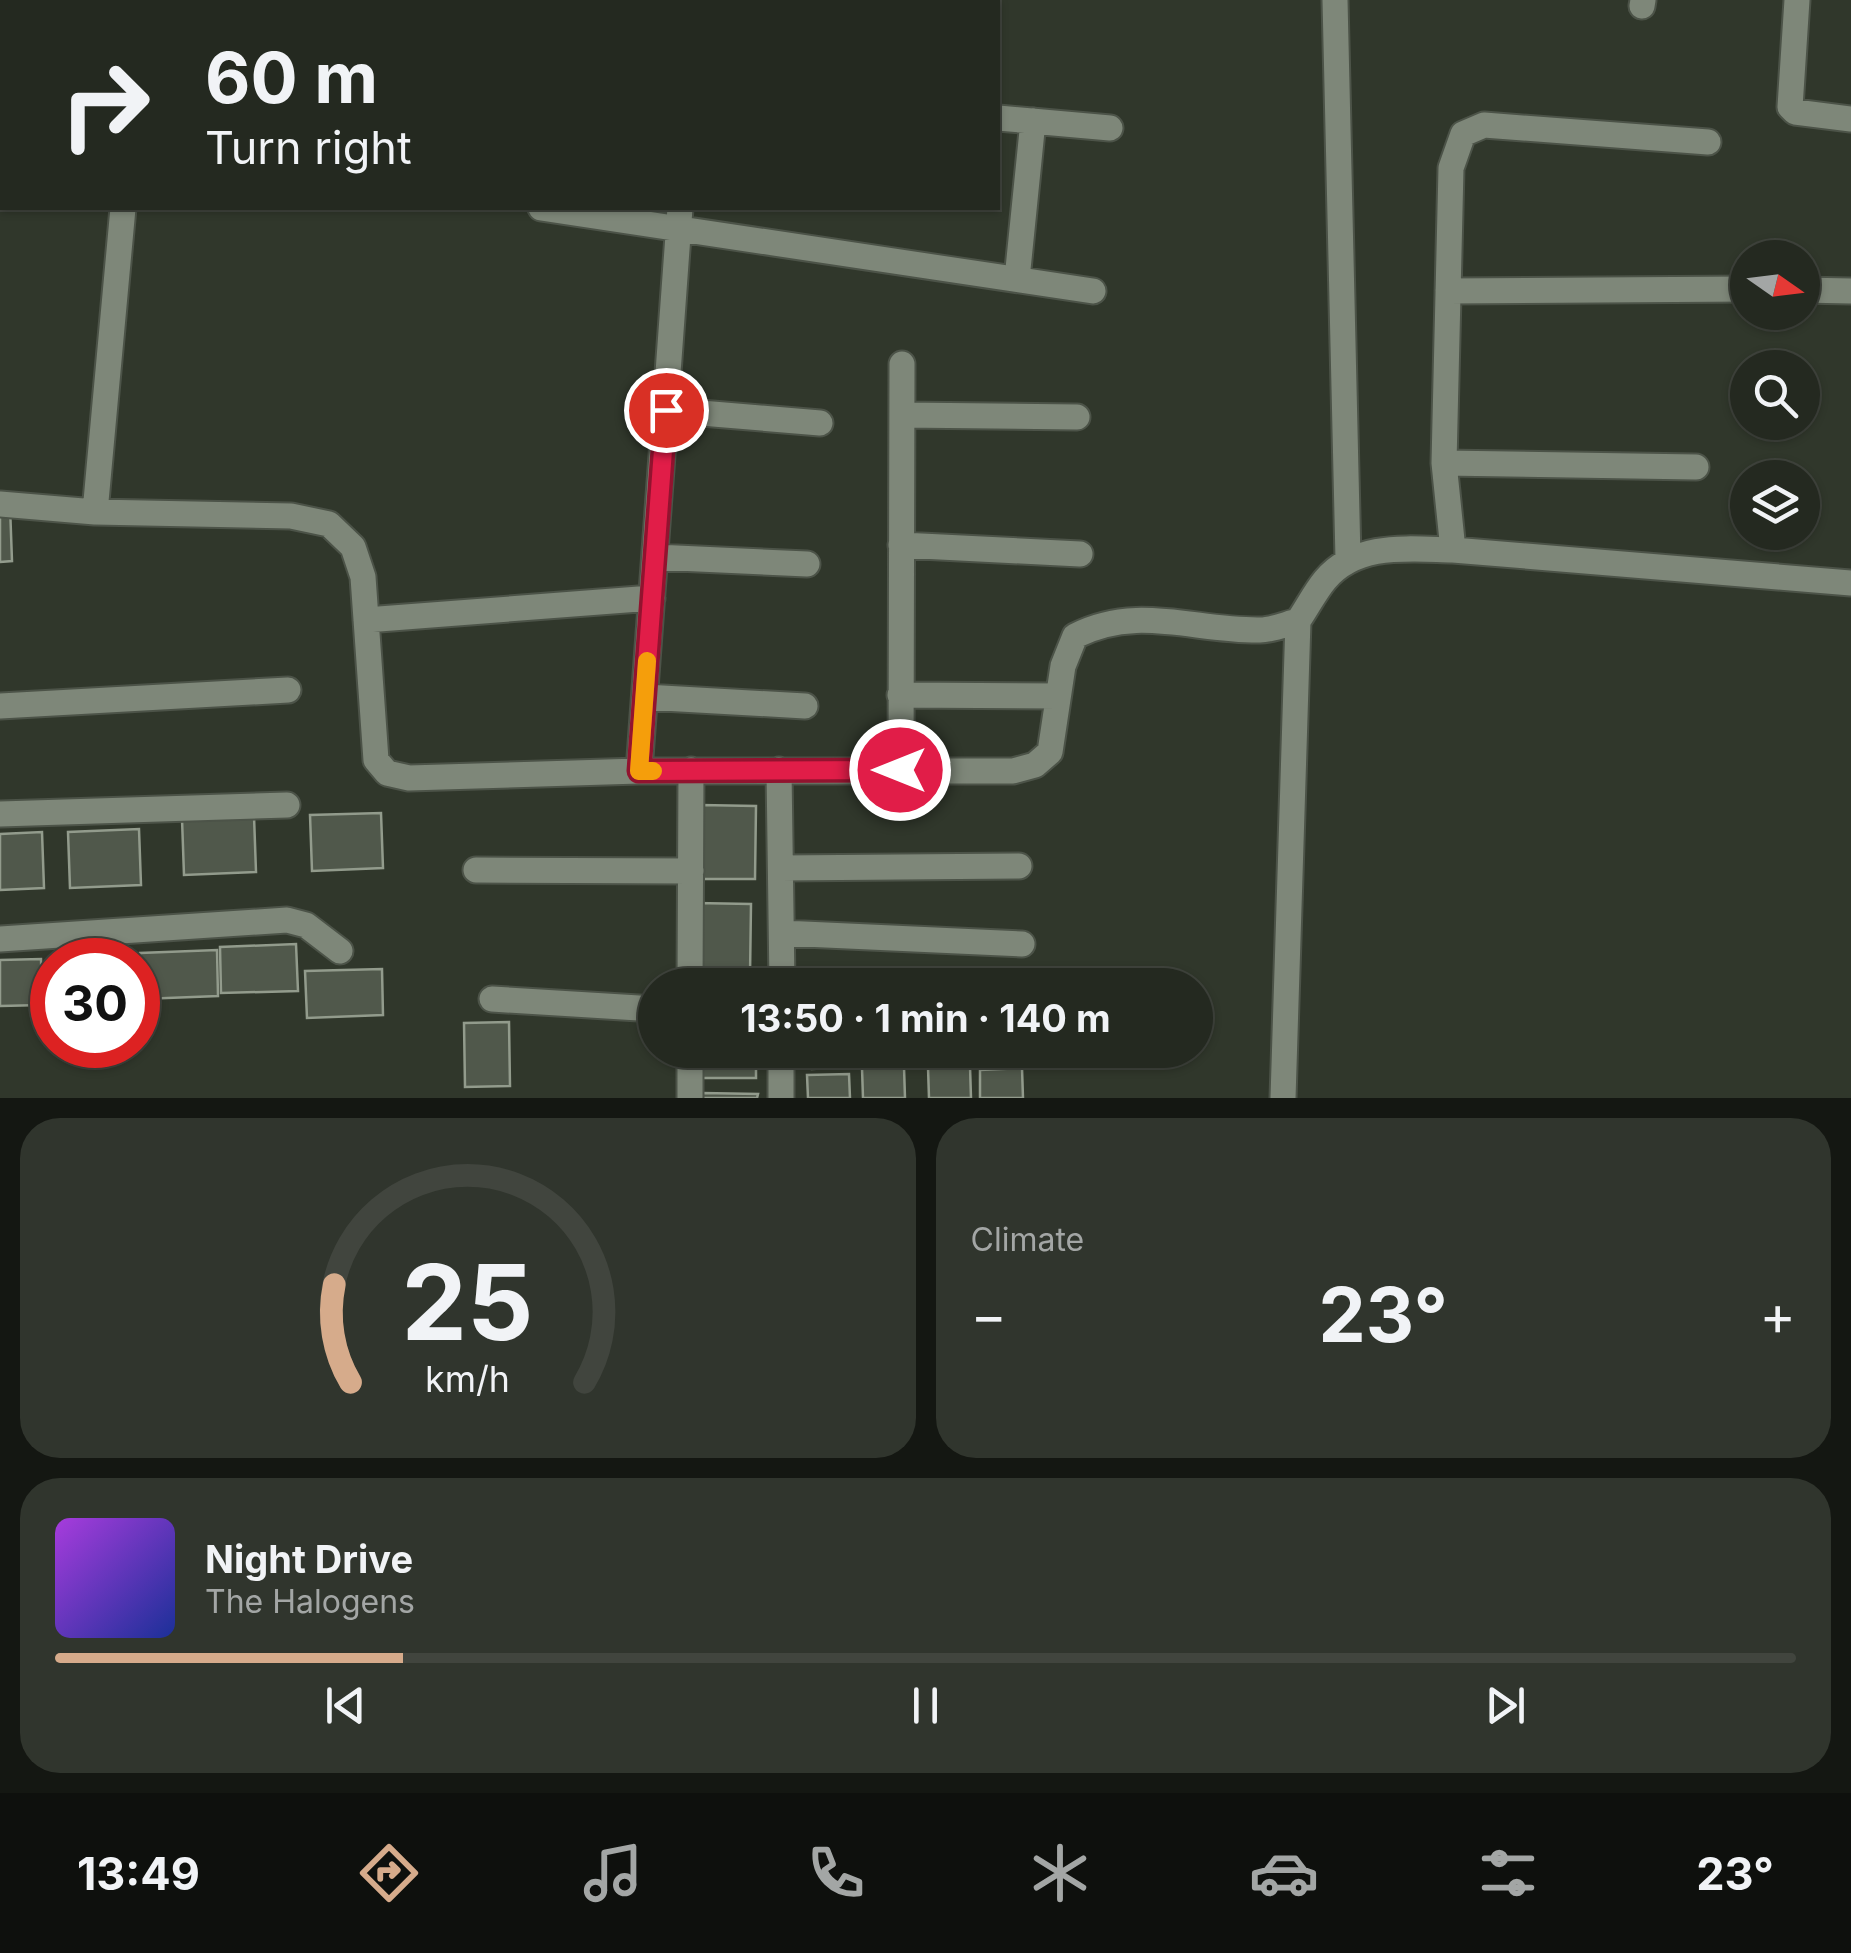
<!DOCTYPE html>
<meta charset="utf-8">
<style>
body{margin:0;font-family:Inter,sans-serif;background:#30352d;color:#f1f3f6;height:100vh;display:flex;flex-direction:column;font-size:38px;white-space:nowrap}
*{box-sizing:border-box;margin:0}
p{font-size:32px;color:#a3a6a5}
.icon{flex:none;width:55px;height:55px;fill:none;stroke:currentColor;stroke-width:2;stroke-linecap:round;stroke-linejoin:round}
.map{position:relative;height:1098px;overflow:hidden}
.panel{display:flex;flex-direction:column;gap:20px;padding:20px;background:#141712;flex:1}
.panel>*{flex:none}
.top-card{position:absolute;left:0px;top:0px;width:1000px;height:210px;box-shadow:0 2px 8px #0004,0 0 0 2px #41453e;background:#242920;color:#f1f3f6;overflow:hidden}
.needle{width:65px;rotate:104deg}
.buttons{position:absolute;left:1730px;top:240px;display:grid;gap:20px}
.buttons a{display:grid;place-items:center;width:90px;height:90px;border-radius:50%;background:#242920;box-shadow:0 2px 8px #0004,0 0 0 2px #41453e;font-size:50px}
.speed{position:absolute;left:30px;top:938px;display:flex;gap:20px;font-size:50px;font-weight:700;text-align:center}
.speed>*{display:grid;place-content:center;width:130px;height:130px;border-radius:50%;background:#242920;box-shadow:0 2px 8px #0004,0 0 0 2px #41453e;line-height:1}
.speed .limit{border:15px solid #d22;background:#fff;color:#111}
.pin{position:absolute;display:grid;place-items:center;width:85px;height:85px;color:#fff;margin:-42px;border:5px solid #fff;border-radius:50%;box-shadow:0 2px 10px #0007}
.me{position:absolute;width:110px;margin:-55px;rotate:270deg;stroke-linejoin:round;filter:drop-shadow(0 0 8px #0008)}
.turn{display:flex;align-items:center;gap:35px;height:210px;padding:0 40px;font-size:45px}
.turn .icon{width:130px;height:130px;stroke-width:2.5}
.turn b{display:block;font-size:70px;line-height:85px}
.big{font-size:75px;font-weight:700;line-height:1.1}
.panel .card{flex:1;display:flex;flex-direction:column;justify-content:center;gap:15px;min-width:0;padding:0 35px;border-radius:40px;background:#30352d}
.panel .dial{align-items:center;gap:0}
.dial svg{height:260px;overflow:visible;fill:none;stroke:#41453e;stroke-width:7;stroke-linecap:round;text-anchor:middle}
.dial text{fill:#f1f3f6;stroke:none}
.song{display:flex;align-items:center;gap:30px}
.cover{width:120px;height:120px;border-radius:15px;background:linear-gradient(135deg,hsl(280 70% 55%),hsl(230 70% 35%))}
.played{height:10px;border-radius:5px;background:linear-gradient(90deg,#d6ab8b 20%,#41453e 20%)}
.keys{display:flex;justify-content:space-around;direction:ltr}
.heat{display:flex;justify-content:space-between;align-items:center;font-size:55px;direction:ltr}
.panel .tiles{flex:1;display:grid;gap:20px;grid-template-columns:1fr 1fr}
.card:last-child{grid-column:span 2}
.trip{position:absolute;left:638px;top:968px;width:575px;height:100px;border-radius:50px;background:#242920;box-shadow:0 2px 8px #0004,0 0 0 2px #41453e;font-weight:700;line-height:100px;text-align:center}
.tab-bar{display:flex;height:160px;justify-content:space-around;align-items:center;background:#0e100d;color:#a3a6a5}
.tab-bar .icon{width:70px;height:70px}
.tab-bar .current{color:#d6ab8b}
.tab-bar b{font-size:45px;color:#f1f3f6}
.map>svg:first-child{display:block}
</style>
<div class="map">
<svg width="1851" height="1098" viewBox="0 0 1851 1098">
<rect width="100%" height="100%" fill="#30372b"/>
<path fill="#50584b" stroke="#929b8c" stroke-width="2.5" d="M0,506H10L12,561L0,562Z
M700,805L756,806L755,879H701Z
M381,813L383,868L312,871L310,815Z
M254,816L256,872L184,875L182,819Z
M139,829L141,885L70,888L68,832Z
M42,832L44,888L0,890V834Z
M695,903L751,904L750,976H697Z
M296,944L298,991L221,993L220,947Z
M217,950L218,996L142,999L140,953Z
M133,957V960H57V959Z
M41,959L42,1005L0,1006V960Z
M382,969L383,1015L307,1018L305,971Z
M509,1022L510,1086L465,1087L464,1023Z
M702,1050H756V1078H702Z
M812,1050H854V1067L812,1069Z
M970,1066L971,1098H929L928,1067Z
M904,1067L905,1098H863L862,1068Z
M1022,1068L1023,1098H980V1070Z
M849,1074L850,1098H808L807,1075Z
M702,1093L758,1094L757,1098H702Z"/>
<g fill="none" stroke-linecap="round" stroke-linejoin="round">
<defs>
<path id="street" d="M1335,0L1348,559
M1797,0L1790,107L1795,112L1851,119
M1642,6L1643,0
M998,118L1110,128
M541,208L1093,291
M1017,279L1033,121
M1802,290L1851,291
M1448,291L1748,289
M665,410L820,423
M902,415L1077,417
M1444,463L1696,467
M0,504L95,512L291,516L329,524L353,547L363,577L376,760L387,773L409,778L639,771H1013L1035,765L1050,752L1063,666L1075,636C1137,604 1194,631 1260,630C1272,630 1286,624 1298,621C1307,608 1315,592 1325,580C1357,542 1408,549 1453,550L1851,583
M95,512L123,208
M901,545L1080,554
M1453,550L1444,463L1451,168L1463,134L1484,125L1708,142
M655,557L807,564
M366,620L652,598
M900,695L1058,696
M645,697L805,706
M0,706L288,690
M901,769L902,364
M779,770L782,985
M639,771L680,208
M0,814L287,805
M781,868L1019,866
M476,870L691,871
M782,933L1022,944
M0,939L287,920L306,925L340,951
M690,985L691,770
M492,999L655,1009
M690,1098V1050
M781,1098V1050
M1283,1098L1298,621"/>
</defs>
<use href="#street" stroke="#4c5348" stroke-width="29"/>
<use href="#street" stroke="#7e8779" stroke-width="25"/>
</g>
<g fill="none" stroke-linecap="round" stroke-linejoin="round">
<defs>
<path id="route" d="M666,410L639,771L900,770"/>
</defs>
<use href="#route" stroke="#92132f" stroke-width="25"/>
<use href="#route" stroke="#e11d48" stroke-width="18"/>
<path stroke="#f59e0b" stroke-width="18" d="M647,661L639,771H653"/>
</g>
</svg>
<div class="buttons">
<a><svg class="needle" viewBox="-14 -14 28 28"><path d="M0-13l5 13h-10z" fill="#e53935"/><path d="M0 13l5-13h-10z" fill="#a3a6a5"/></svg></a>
<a><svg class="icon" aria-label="search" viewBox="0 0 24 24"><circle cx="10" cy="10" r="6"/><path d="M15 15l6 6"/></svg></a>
<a><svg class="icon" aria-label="layers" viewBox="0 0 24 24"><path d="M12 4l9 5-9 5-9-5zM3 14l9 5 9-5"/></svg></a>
</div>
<div class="speed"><div class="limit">30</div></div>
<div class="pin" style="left:666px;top:410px;background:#d93025"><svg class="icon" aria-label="arrive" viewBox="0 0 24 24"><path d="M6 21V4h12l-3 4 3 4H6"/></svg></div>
<svg class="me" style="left:900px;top:770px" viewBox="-20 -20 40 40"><circle r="17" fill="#e11d48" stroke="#fff" stroke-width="3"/><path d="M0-11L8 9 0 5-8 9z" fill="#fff"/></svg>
<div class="trip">13:50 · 1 min · 140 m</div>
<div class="top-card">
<div class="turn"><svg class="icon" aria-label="right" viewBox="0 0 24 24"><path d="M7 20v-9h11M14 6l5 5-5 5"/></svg><div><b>60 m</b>Turn right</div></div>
</div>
</div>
<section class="panel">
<div class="tiles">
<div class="card dial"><svg viewBox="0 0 100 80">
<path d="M14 69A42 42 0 1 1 86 69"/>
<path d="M14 69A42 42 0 0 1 9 39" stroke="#d6ab8b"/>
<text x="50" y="56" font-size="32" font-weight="700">25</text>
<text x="50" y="72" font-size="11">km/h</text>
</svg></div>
<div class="card"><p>Climate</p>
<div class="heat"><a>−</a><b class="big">23°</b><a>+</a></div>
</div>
<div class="card">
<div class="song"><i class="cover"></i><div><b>Night Drive</b><p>The Halogens</p></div></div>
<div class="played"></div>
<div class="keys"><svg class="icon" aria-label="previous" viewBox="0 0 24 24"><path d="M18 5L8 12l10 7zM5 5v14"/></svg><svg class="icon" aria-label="pause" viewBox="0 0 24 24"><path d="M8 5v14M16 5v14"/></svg><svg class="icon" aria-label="next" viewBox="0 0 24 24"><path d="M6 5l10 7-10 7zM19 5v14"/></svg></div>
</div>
</div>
</section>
<nav class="tab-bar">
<b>13:49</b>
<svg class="icon current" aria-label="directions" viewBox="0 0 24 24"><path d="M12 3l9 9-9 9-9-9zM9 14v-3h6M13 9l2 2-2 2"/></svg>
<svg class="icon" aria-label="music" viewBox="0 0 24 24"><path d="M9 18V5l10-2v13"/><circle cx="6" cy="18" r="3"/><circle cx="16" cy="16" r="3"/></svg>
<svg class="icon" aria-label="phone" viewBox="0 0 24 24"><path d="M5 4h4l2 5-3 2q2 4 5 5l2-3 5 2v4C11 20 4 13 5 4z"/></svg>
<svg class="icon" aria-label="climate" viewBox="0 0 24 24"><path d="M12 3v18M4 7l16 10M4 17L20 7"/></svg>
<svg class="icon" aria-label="car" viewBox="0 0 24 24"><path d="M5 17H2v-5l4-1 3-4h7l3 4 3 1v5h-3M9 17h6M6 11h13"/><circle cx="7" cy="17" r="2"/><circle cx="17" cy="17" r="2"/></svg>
<svg class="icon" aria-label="filters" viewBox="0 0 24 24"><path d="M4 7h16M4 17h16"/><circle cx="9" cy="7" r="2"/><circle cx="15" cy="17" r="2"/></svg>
<b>23°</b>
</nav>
